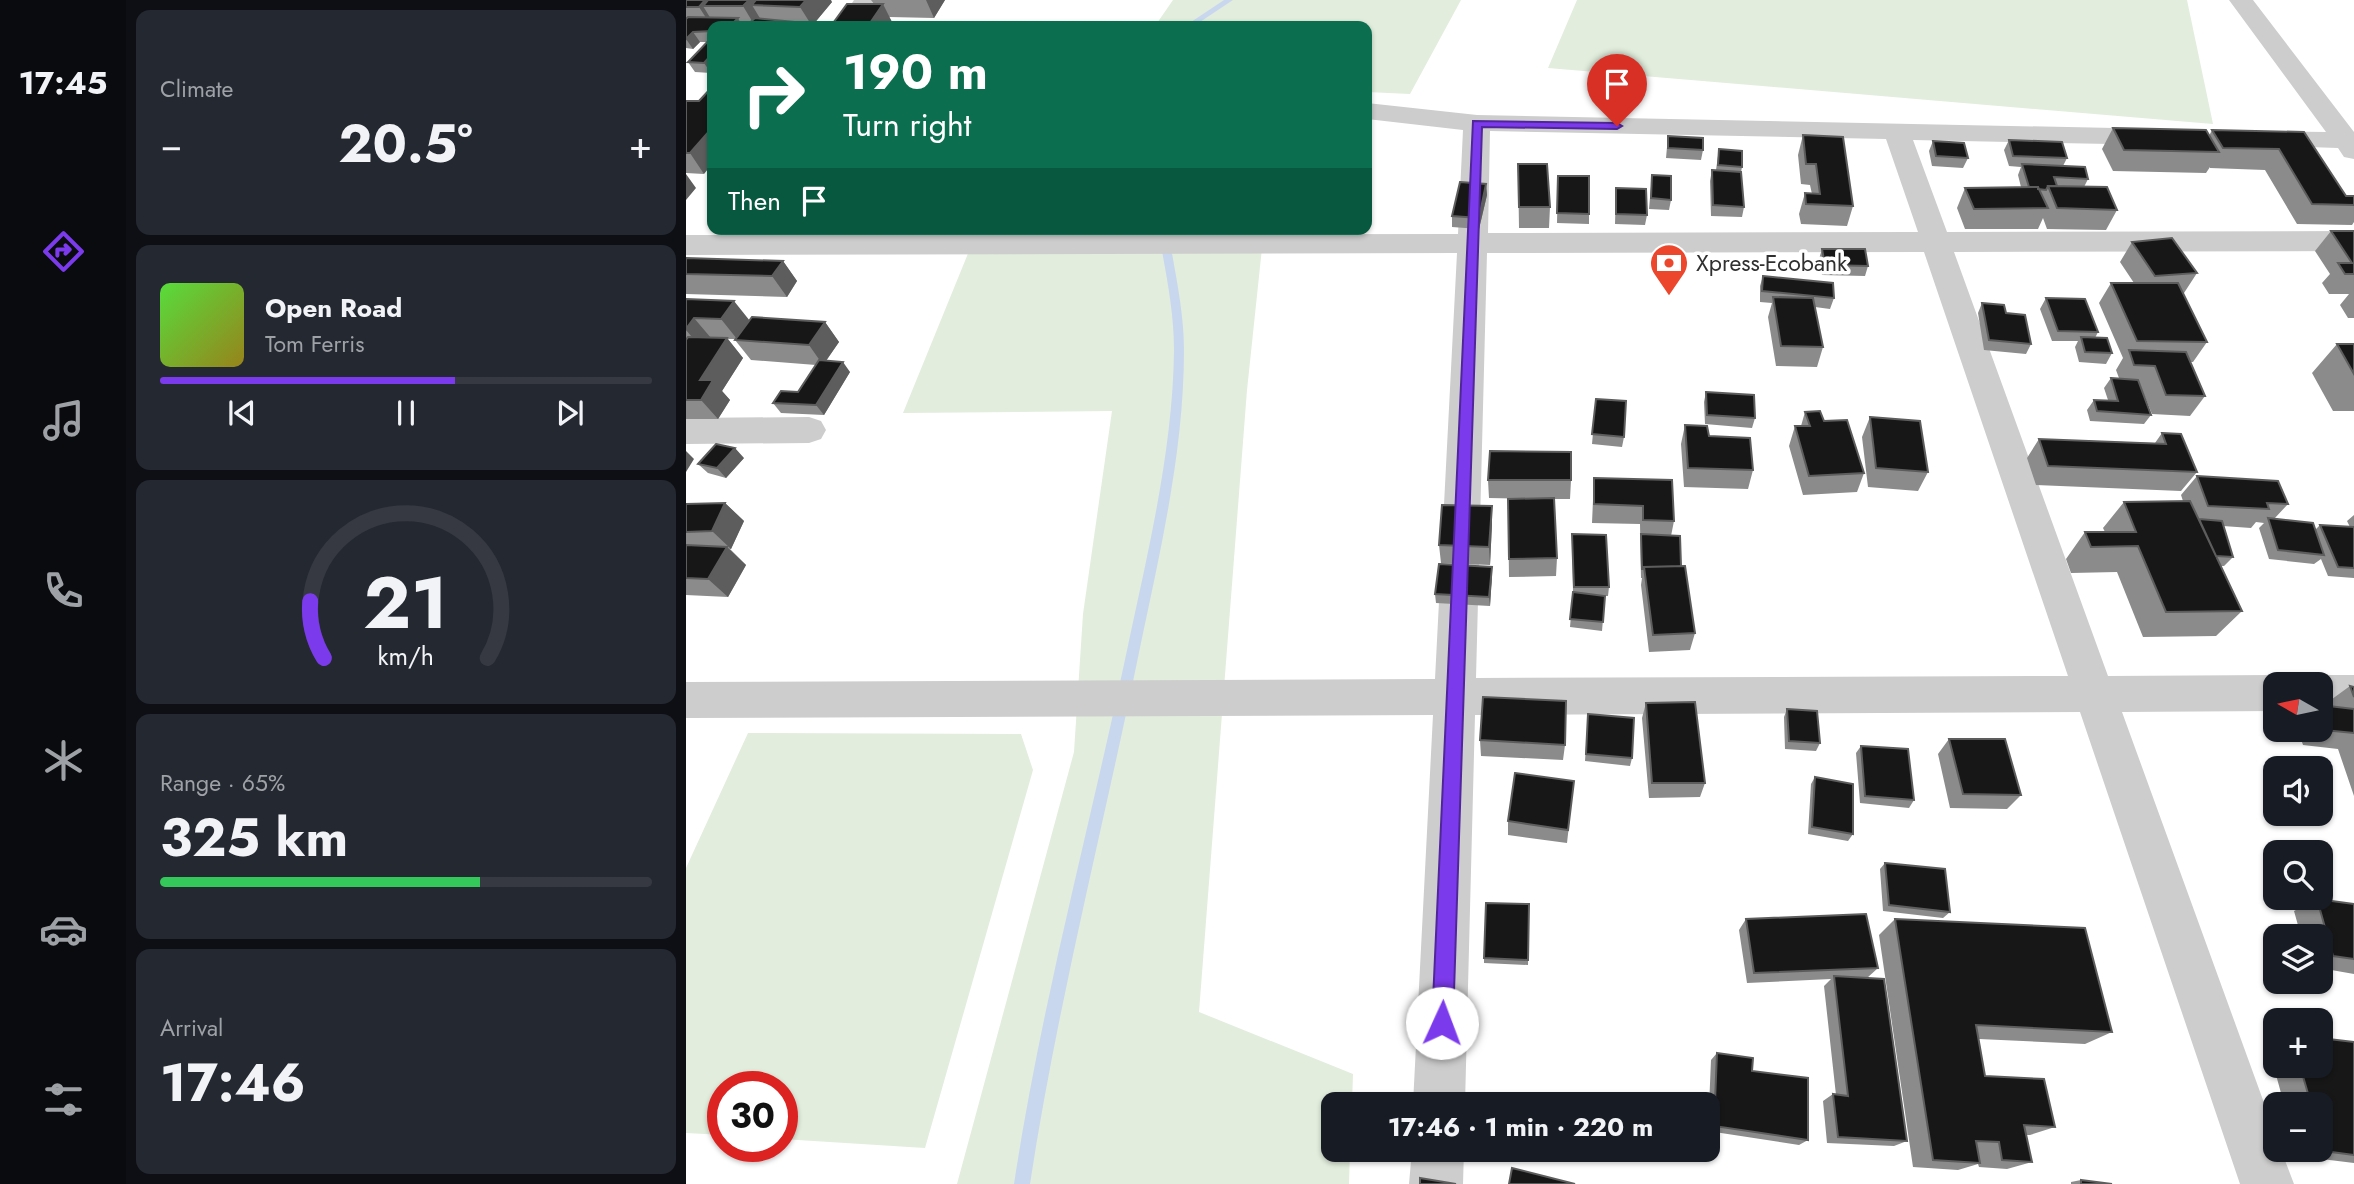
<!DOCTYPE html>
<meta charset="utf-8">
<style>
body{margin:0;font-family:Jost,sans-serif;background:#242831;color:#f1f3f6;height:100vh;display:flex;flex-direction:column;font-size:26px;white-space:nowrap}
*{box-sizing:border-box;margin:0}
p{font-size:23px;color:#9ea1a6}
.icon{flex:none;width:38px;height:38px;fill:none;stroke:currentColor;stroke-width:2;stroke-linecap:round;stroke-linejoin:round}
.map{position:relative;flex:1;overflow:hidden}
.drawer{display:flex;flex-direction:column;gap:10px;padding:10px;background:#0d0f14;width:560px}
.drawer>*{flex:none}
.top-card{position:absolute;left:21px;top:21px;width:665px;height:214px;border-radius:14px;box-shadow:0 2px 5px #0004;background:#0b6e4f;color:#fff;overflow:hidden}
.needle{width:46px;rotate:279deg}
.tools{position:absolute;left:1577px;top:672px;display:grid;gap:14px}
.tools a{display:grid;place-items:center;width:70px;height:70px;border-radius:14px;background:#171b24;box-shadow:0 2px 5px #0004;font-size:35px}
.speed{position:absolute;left:21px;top:1071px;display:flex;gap:14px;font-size:35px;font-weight:700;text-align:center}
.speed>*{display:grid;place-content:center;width:91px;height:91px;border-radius:50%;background:#171b24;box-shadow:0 2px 5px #0004;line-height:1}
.speed .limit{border:10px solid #d22;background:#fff;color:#111}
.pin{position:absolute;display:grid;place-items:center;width:60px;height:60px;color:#fff;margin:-72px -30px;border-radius:50% 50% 50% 0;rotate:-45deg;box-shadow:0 0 7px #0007}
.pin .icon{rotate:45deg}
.me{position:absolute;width:77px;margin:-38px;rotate:2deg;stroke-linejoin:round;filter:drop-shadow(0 0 5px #0008)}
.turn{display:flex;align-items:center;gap:24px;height:147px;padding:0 21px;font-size:32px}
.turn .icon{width:91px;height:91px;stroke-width:2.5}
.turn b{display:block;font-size:49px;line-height:60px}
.then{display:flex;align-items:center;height:66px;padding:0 21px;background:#0003;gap:14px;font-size:26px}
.big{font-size:52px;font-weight:700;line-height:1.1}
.drawer .card{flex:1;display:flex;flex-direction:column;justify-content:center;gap:10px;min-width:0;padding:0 24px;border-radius:14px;background:#242831}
.drawer .dial{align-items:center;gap:0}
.dial svg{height:182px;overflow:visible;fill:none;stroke:#363941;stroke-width:7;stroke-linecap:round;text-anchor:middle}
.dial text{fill:#f1f3f6;stroke:none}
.song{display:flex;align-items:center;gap:21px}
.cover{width:84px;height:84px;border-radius:10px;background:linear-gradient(135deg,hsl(110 70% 55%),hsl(50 70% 35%))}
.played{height:7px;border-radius:4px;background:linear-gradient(90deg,#7c3aed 60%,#363941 60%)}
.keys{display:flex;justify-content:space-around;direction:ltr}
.heat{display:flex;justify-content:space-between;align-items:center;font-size:38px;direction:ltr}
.charge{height:10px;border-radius:5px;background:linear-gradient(90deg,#34c759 65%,#363941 0)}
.trip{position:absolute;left:635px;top:1092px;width:399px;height:70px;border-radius:14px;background:#171b24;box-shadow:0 2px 5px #0004;font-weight:700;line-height:70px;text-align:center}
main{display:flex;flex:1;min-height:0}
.menu{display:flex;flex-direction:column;width:126px;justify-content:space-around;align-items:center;background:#090b0e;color:#9ea1a6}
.menu .icon{width:49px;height:49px}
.menu .on{color:#7c3aed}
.menu b{font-size:32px;color:#f1f3f6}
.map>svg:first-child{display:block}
</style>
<main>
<nav class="menu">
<b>17:45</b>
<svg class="icon on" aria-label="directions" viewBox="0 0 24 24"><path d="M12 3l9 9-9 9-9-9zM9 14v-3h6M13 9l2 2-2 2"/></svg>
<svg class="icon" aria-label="music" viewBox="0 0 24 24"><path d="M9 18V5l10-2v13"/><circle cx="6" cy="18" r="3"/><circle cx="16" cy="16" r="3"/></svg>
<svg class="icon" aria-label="phone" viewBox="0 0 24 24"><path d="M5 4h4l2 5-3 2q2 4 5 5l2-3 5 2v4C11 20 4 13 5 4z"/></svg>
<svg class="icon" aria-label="climate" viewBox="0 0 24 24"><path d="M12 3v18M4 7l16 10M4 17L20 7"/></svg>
<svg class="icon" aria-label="car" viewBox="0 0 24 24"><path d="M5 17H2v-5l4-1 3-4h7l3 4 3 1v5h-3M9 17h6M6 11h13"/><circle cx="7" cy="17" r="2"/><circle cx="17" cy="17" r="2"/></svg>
<svg class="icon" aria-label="filters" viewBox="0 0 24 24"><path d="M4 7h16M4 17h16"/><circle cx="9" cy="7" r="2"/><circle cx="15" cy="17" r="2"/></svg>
</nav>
<section class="drawer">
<div class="card"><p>Climate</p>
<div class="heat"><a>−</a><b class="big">20.5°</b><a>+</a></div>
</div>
<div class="card">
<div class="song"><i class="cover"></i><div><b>Open Road</b><p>Tom Ferris</p></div></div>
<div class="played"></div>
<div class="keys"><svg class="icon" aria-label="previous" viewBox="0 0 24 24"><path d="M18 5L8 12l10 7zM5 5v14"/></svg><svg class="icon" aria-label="pause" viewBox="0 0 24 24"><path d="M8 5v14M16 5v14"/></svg><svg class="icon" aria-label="next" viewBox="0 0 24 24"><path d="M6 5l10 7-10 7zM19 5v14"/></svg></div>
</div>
<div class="card dial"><svg viewBox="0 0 100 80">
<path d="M14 69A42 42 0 1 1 86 69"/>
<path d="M14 69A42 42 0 0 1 8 44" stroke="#7c3aed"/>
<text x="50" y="56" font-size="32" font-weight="700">21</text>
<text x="50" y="72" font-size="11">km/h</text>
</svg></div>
<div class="card"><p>Range · 65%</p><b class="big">325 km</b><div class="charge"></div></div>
<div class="card"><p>Arrival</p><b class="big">17:46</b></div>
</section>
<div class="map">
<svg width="1668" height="1184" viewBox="0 0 1668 1184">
<rect width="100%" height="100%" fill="#fff"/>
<path fill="#e2eddd" d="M487,0H775L724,94L681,92V26H469Z
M891,0H1501L1527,124L862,68Z
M292,229H578L561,390L513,1012L667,1074L666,1104H648V1150H664L663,1184H271L388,752L397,614L426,411L217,413Z
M62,733L335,734L347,770L239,1148L96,1139V1087H37V1135L0,1133V868Z"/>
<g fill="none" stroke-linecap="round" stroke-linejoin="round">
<path fill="#c9d7ee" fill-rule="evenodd" d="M538,0H547L508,26H499Z
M472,229H482C488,269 498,309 498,350C498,447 476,544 456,638C419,821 372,1000 344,1184H328C356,999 406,819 444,636C464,543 487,446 488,350C488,309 479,269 472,229Z"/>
<path fill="#cdcdcd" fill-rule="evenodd" d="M168,0H192L175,26H151Z
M1543,0H1567L1668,132V159L1658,157L1652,148L1561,145L1557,139L1561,133L1571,131L1640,132Z
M681,103L791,115L1476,129L1486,131L1490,137L1486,143L1476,145L1227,140L1261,232L1668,231V251L1268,252L1422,676L1589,675L1603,680L1605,684H1589V711L1436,712L1589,1133V1150H1595L1608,1184H1554L1394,712L789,715L779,1104H727L747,715L0,718V682L749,679L771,253L0,255V235L772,234L777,130L681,119ZM804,131L1200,139L1232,232L802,233ZM1238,252L1382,676L790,678L801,253Z
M123,417L135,421L140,430L135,439L123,443L0,444V418Z
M1634,675H1668V711H1634V684H1618L1620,680Z
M726,1150H778L777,1184H723Z"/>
</g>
<path fill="#8b8b8b" d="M0,0L146,2L126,26H26V72L25,73L9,72L2,62L22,42H14L7,49L0,48Z
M185,0H259L248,18L203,17L207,24L205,26Z
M0,101L18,174L0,173Z
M1427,128L1523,136L1526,130L1618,132L1660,196H1668V222L1666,225L1611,224L1579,170L1524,168V167L1520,173L1427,171L1416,149Z
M1117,135L1167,206L1161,226L1115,224L1113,214L1119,193L1126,194L1124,185L1115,184L1112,155Z
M982,136L1017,150L1015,160L980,158Z
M1323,140L1381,158L1377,166L1402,179L1398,187L1431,210L1420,230L1361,229L1357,218L1352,229H1279L1271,208L1279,188L1335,187L1332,175L1335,167L1323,166L1318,150Z
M1247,141L1282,158L1277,168L1246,166L1243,151Z
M1033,149L1056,167L1055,172L1058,207L1056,217L1025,216L1024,181L1026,170H1030Z
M832,164L864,207L863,228H833Z
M966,175L985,200L983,210L963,209Z
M872,176L903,214V224L871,223Z
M800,184L801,195L793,229L766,227V216Z
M930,188L961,215L959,225L929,224Z
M1645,231H1668V318H1662L1654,305L1663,294H1643L1636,283L1644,274L1629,251Z
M1446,242L1511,273L1498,293H1496L1521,342L1507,362H1504L1519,396L1504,416L1466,414L1454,385L1465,415L1458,424L1404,421L1401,410L1408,400H1422L1418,388L1425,378H1433L1430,370L1437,358L1413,303L1425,283H1448L1434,262Z
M1136,249L1182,266L1179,276L1136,275L1133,259Z
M0,258L97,261L111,281L101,297L0,294Z
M1077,276L1148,298L1144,309L1129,307L1137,347L1131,367L1090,366L1082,317L1086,303L1074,302V286Z
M1360,298L1412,332L1409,338L1426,353L1420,364L1393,362L1389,347L1392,341H1366L1354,309Z
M0,299L63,321L139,322L153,342L140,361L164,372L138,415L95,413L87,403L112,392L130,365L65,360L49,340L50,339H42L57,358L36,391L44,400L32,419H0Z
M1296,303L1320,313L1345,344L1340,354L1298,350L1292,313Z
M1651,344H1668V411H1647L1626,373Z
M1020,392L1069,418L1066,428L1019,424L1018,402Z
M910,399L938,437L936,447L906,444Z
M1119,412L1138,421L1178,473L1171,492L1117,495L1103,446L1109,426H1115Z
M1184,417L1242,472L1232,491L1182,487L1176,437Z
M999,425L1023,436L1067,470L1062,489L998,487L995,444Z
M1476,433L1511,472L1495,491L1350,485L1341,458L1353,439L1469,443Z
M58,458L40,478L22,473L12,464Z
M1511,476L1602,504L1588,519L1629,530L1634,525L1664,527L1661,521L1668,515V578L1642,576L1635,559L1628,564L1583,559L1573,528L1578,523L1570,522L1565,528L1537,526L1547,557L1538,566H1535L1556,611L1530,636L1457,637L1431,572L1385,573L1380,559L1399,532H1419L1417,528L1438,502L1497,501L1495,495Z
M908,478L988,521L985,536L995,566L1009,633L1004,650L963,652L955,585L956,578H955L954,524L906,523Z
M802,480H885L884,499H868L871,558L870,576L823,577L822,499H856L803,498Z
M39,503L58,521L45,549H44L60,565L42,597L0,595V504Z
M806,524L804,565L755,563L753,545Z
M886,534L923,587L922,596H919L916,631L884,627L887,592Z
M806,567V576L804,606L750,603L749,594Z
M1664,686L1668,687V796L1652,749L1617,745L1612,730H1634V705L1644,706L1642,702Z
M960,703L1019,783L1014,797L963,798L956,718Z
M1101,709L1134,743L1130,751L1099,749L1098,717Z
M902,714L946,758L944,766L899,761Z
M1263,739L1335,795L1321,809L1264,808L1252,754Z
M794,740L879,745L877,760L795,756Z
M1175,746L1228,800L1223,808L1174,803L1170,753Z
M1129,777L1167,834L1162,841L1122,834L1125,784Z
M888,781L881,843L822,835V821Z
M1199,863L1264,912L1257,918L1197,911L1194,869Z
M1631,899L1668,904V974L1634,968V936H1615L1608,911Z
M843,904L842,965L798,963V958Z
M1060,919L1192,968L1181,978L1221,1141L1208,1146L1141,1143L1137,1101L1147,1094L1150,1095L1138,986L1145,979L1061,983L1053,930Z
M1209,919L1426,1032L1399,1044L1293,1039L1299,1076L1369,1127L1344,1135H1340L1346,1162L1321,1169L1293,1167L1292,1164L1272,1170L1227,1167L1193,935Z
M1589,1040V1066H1634L1668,1042V1163L1611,1156L1609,1150H1634V1104H1598L1581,1042Z
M1031,1053L1066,1071L1122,1140L1113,1145L1022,1131L1025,1060Z
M1395,1180L1426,1184H1385V1182Z"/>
<path fill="#5d5d5d" d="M19,0H30L17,6L28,24L26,27L13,7Z
M63,0H91L66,5L75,20L69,26L57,6Z
M120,0H145L146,2L126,26L114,7Z
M240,0H259L248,18Z
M197,4L207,24L205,26H182Z
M52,18L56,26H44Z
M7,32L14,42L7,49L0,39Z
M26,54V72L25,73L18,63Z
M26,128V164L18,174L4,153Z
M0,174L10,188L0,200Z
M800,184L801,195L793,229V218Z
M97,261L111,281L101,297L86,276Z
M48,301L64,321L51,339L35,319Z
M8,318L25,338L17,350L0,330Z
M139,322L153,342L137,365L123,345Z
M41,338L57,358L36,391L44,400L32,419L15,400L14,380Z
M157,362L164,372L138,415L130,405Z
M49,448L58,458L40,478L31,468Z
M0,451L8,459L0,472Z
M39,503L58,521L45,549L26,531Z
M806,506V524L804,565L803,547Z
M41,547L60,565L42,597L22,579Z
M806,567V576L804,606L803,597Z"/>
<path fill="#171717" stroke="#5d5d5d" stroke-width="2" d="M0,0H19L13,7H0Z
M22,0H63L57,6H17Z
M70,0H120L114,7L66,5Z
M161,4H197L182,26H145Z
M2,17L52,18L44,26H26V31L7,32L0,39V19Z
M69,18L109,22L105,26H60Z
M26,37V54L18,63L2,62Z
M26,87V128L4,153H0V101H13Z
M1427,128L1520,130L1533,152L1438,150Z
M1526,130L1618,132L1660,196H1668V205L1626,204L1593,149L1537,148Z
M1117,135L1157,137L1167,206L1120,204L1119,193L1134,194L1130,164H1120Z
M982,136L1017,138V150L982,148Z
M1323,140L1376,142L1381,158L1327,156Z
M1247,141L1278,143L1282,158L1250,156Z
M1033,149L1056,151V167L1032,165Z
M832,164H861L864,207H833Z
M1336,164L1399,167L1402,179L1368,177L1371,186H1362L1360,190L1352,189V187H1343Z
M1026,170L1055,172L1058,207L1027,205Z
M966,175L985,176V200L965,198Z
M872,176H903V214L871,213Z
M774,182L800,184L793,218L766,216Z
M1362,186L1421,187L1431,210L1371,208Z
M1352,187L1362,208L1288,209L1279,188Z
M930,188L960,189L961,215L930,214Z
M1645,231H1668V274H1659L1652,263H1666Z
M1486,238L1511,273L1469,276L1446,242Z
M1136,249H1179L1182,266L1139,265Z
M0,258L97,261L86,276L0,274Z
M1077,276L1147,283L1148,298L1076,291Z
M1425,283H1492L1521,342L1451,341Z
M1087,297L1127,298L1137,347L1095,346Z
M1360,298L1399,299L1412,332L1372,331Z
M0,299L48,301L35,319L8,318L0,329Z
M1296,303L1318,305L1320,313L1339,315L1345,344L1303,340Z
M66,317L139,322L123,345L49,340Z
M2,337L41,338L14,380H27L15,400H0V340Z
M1395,337L1421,338L1426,353L1399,352Z
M1651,344H1668V374Z
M1443,350L1500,352L1519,396L1480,395L1469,366L1448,365Z
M133,360L157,362L130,405L87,403L95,391L112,392Z
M1425,378L1452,380L1465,415L1411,411L1408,400L1432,401Z
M1020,392L1068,395L1069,418L1021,415Z
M910,399L940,401L938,437L906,434Z
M1134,411L1138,421L1161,420L1178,473L1123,476L1109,426H1124L1119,412Z
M1184,417L1234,421L1242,472L1190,468Z
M999,425L1021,426L1023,436L1064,438L1067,470L1002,468Z
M1476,433L1495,434L1511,472L1362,466L1353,439L1480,444Z
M30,444L49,448L31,468L12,464Z
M804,451L885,452V480H802Z
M1511,476L1592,481L1602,504L1581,503L1583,509L1522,506Z
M908,478L986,480L988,521L957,520V506L908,504Z
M868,498L871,558L823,559L822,499Z
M1504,501L1556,611L1480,612L1452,546L1405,547L1399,532H1450L1438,502Z
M39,503L26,531L0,532V504Z
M756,505L806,506L803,547L753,545Z
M1582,518L1627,523L1638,555L1592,550Z
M1513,519L1536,521L1547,557L1530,556Z
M1634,525L1668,527V568L1652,567Z
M886,534L920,535L923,587H888Z
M955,534L994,536L995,566L958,567V569H956Z
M0,545L41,547L22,579L0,578Z
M753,564L806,567L803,597L749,594Z
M999,566L1009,633L967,635L958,567Z
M887,592L919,596L917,622L884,619Z
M1664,686L1668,687V697Z
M797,697L880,701L879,745L794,740Z
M1009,702L1019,783H966L960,703Z
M1634,705L1668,709V733L1638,730L1634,718Z
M1101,709L1131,711L1134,743L1103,741Z
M902,714L948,718L946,758L900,754Z
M1263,739H1319L1335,795L1277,794Z
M1175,746L1222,749L1228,800L1179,796Z
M829,773L888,781L882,830L822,821Z
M1129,777L1167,784V834L1126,827Z
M1199,863L1259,869L1264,912L1203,905Z
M1631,899L1668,904V959L1647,956Z
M800,903L843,904L842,960L798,958Z
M1180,914L1192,968L1068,973L1060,919Z
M1209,919L1399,928L1426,1032L1290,1025L1299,1076L1358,1079L1369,1127L1338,1125L1346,1162L1316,1160L1313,1142L1290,1141L1294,1163L1247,1160Z
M1148,976L1198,979L1221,1141L1152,1137L1147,1094L1162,1096Z
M1634,1038L1668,1042V1155L1638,1151L1634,1139V1104H1625L1614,1066H1634Z
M1031,1053L1067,1058L1066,1071L1122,1078V1140L1028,1126Z
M826,1168L889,1184H823Z
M734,1178L770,1184H734Z
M1395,1180L1426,1184H1395Z"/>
<path fill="#7c3aed" stroke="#51269a" stroke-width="2" d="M787,121L931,123L936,126L931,129L796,127L767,1023L764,1030L756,1033L749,1030L746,1023Z"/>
<defs>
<symbol id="bank-pin" viewBox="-11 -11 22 30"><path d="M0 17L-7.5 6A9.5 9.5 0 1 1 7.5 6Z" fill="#ec472c" stroke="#fff"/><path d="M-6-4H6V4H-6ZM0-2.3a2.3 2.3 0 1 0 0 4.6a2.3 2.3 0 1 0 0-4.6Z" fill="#fff"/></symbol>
</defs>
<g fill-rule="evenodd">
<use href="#bank-pin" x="961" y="241" width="44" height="60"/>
</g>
<g text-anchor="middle" stroke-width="7" stroke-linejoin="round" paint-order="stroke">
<g font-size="23" fill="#303030" stroke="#fff" text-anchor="start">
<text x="1010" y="271">Xpress-Ecobank</text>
</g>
</g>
</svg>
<div class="tools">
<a><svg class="needle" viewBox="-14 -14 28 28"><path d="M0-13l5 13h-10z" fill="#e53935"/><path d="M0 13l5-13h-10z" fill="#9ea1a6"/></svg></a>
<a><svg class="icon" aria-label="sound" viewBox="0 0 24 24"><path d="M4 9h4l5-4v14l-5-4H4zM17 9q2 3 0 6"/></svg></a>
<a><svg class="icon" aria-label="search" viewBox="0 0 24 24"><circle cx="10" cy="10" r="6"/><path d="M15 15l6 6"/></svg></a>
<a><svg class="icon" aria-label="layers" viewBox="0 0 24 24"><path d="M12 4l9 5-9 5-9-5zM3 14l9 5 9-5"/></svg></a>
<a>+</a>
<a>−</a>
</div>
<div class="speed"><div class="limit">30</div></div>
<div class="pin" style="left:931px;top:126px;background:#d93025"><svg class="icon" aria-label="arrive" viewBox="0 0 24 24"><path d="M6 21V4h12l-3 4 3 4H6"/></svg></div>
<svg class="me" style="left:756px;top:1023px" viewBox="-20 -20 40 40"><circle r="19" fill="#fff"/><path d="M0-13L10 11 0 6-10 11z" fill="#7c3aed"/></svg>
<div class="trip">17:46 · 1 min · 220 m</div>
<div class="top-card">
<div class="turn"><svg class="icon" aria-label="right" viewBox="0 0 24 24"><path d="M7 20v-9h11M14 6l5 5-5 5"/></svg><div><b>190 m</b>Turn right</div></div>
<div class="then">Then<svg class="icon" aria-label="arrive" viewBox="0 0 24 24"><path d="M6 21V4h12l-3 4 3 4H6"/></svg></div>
</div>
</div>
</main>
